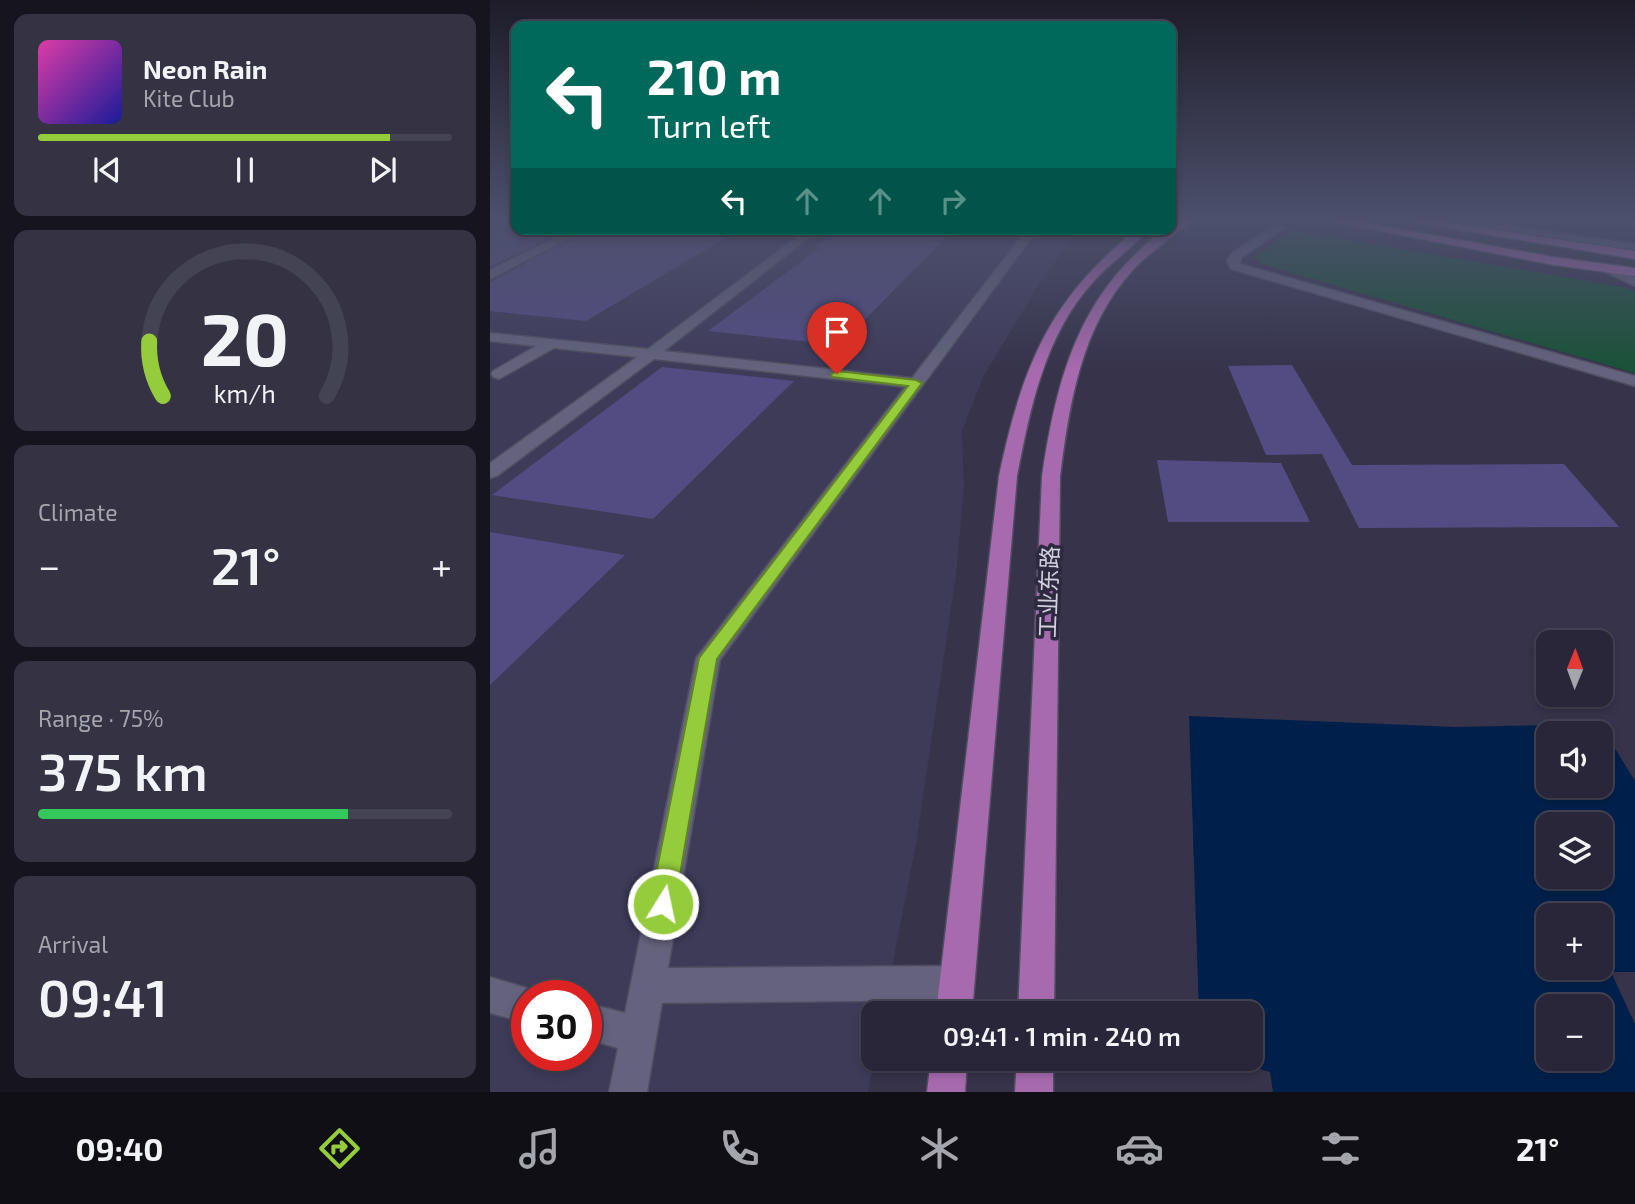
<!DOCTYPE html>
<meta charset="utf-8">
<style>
body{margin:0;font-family:"Exo 2","Noto Sans SC",sans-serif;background:#343243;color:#f1f3f6;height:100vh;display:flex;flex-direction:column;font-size:26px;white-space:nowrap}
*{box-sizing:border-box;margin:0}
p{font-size:23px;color:#a5a5ae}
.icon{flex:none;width:38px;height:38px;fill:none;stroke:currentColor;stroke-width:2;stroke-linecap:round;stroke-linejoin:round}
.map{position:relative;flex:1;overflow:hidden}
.drawer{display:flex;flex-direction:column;gap:14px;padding:14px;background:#16151f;width:490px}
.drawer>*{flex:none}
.guide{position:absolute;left:21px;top:21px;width:665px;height:214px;border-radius:14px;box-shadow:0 4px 10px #0003,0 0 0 2px #444353;background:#00695c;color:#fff;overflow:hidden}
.needle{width:46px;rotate:1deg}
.tools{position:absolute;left:1046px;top:630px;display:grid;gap:14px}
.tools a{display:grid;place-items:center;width:77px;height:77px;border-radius:14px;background:#282638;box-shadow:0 4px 10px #0003,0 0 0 2px #444353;font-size:35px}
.speed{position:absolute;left:21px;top:980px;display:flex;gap:14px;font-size:35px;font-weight:700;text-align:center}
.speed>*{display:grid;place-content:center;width:91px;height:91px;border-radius:50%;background:#282638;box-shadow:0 4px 10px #0003,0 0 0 2px #444353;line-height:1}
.speed .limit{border:10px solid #d22;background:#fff;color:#111}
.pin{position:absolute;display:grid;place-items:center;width:60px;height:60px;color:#fff;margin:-72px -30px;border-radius:50% 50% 50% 0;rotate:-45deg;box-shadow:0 0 7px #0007}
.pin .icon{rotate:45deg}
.me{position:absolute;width:77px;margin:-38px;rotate:10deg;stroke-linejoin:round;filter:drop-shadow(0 0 5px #0008)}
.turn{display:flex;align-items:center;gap:24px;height:147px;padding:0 21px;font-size:32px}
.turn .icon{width:91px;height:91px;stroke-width:2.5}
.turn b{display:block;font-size:49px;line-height:60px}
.lanes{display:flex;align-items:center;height:66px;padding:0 21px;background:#0003;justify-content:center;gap:35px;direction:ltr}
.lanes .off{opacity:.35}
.big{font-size:52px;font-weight:600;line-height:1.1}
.drawer .tile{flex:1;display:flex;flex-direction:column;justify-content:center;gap:10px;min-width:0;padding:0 24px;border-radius:14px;background:#343243}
.drawer .dial{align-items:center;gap:0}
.dial svg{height:182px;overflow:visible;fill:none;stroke:#444353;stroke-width:7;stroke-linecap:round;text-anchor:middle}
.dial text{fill:#f1f3f6;stroke:none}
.song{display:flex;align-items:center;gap:21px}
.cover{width:84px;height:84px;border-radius:10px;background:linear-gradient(135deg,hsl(320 70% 55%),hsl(240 70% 35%))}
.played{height:7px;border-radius:4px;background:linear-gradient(90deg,#95cc3b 85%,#444353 85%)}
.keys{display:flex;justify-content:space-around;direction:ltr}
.heat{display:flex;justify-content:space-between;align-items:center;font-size:38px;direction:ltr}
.charge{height:10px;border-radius:5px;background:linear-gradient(90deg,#34c759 75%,#444353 0)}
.trip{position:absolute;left:371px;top:1001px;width:402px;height:70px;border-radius:14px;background:#282638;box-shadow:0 4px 10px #0003,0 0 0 2px #444353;font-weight:600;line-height:70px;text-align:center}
.dock{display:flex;height:112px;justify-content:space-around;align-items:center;background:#100f16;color:#a5a5ae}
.dock .icon{width:49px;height:49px}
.dock .on{color:#95cc3b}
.dock b{font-size:32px;color:#f1f3f6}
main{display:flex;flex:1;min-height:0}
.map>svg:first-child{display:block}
</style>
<main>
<section class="drawer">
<div class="tile">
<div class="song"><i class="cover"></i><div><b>Neon Rain</b><p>Kite Club</p></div></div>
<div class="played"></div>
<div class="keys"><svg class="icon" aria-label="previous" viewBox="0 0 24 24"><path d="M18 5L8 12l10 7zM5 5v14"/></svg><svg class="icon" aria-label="pause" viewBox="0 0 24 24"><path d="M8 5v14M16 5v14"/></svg><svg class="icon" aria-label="next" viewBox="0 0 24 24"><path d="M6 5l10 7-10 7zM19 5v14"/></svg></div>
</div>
<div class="tile dial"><svg viewBox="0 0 100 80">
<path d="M14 69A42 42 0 1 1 86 69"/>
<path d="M14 69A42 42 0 0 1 8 45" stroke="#95cc3b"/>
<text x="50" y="56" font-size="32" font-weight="700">20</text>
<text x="50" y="72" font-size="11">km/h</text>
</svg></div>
<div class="tile"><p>Climate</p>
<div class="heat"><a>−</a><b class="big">21°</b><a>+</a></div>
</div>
<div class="tile"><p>Range · 75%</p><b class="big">375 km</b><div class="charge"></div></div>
<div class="tile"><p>Arrival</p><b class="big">09:41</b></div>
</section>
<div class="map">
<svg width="1145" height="1092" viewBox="0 0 1145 1092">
<rect width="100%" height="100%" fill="#36334b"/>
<path fill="#3e3b59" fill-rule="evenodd" d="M0,218H26V229H588L548,286L494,375L472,431L474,487L466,575L426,844L393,1013H383L384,1059L378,1092H0ZM37,996H96V1055H37Z"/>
<path fill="#195237" d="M801,230L1138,288L1145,292V373L772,264L765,257Z"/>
<path fill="#00204b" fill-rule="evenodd" d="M699,716L966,727L1110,724L1145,781V972H1121L1145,1024V1092H783L780,1072L734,1059H761V1013H709ZM1059,733H1111V786H1059ZM1059,824H1111V877H1059ZM1059,915H1111V968H1059ZM1111,1006V1059H1059V1006Z"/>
<path fill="#534c83" d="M0,218H26V229H77L0,267Z
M100,229H201L244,233L96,321L0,311V282Z
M349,229H464L350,345L218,331L329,248L324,247Z
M802,365L862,465L1074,464L1129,527L869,528L832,454L776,455L738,366Z
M172,367L304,381L163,519L2,495Z
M667,460L791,463L820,522H678Z
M0,532L135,555L0,685Z"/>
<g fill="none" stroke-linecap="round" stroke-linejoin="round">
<defs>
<path id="minor" d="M964,218L1145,244V250L968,223L964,222Z
M1125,218L1145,219V226L1126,220Z
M785,226L794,228L751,258L750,264L1145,376V386L741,269L737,260L743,252Z
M83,229H97L0,279V270Z
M282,229H330L174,351L422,378L537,229H548L230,660L178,968L467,966L479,971L484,983L479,995L467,1000L172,1003L157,1092H119L128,1048L96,1039V1003L135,1013L206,658L415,387L164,359L7,476L0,478V463L147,357L64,348L9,379L3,377L1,374L3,371L46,346L0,341V333L158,349L311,234Z
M1117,264L1145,277V286L1113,271V265Z
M0,977L50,992L51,996H37V1023L0,1013Z"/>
<path id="major" d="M691,218H704C685,237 661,250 642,271C591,327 579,405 570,477L564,1013H528L552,477C564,394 583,313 646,254C656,245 668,230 681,229V226Z
M824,218H849L1064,257L1145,268V276L1064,265Z
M898,218H927L1145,251V259Z
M647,229H659C642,248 621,262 604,281C555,334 540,408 527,476L482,1013H446L509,476C532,368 558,300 647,229Z
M441,1059H477L475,1092H437Z
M527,1059H563V1092H525Z"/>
</defs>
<use href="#minor" stroke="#4f4e61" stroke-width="3"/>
<use href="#major" stroke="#4f4e61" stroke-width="3"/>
<use href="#minor" fill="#64627c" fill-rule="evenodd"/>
<use href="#major" fill="#a86aae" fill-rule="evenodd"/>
</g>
<linearGradient id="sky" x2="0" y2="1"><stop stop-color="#1e1c29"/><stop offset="0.59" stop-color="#4c506c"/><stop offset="1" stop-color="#4c506c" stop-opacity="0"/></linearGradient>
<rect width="1145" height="371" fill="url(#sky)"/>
<path fill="#95cc3b" stroke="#618526" stroke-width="2" d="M347,371L426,380L432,383L227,659L185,904L181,912L173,915L164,912L160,904L209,658L418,386L342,377L341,374Z"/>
<g text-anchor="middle" stroke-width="7" stroke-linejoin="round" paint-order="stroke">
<g font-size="23" fill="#d1d0df" stroke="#2c2940">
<text transform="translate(559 592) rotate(-88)" y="8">工业东路</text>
</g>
</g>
</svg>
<div class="tools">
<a><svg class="needle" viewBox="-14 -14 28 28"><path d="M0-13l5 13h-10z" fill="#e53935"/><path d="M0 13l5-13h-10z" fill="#a5a5ae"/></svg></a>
<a><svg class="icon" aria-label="sound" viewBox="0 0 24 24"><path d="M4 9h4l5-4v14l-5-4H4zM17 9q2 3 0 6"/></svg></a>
<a><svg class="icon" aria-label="layers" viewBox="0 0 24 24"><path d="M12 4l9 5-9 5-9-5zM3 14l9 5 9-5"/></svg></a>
<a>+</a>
<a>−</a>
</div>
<div class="speed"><div class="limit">30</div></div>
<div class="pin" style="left:347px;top:374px;background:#d93025"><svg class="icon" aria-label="arrive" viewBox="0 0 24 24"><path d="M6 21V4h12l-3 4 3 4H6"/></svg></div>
<svg class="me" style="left:173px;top:904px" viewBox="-20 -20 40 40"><circle r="17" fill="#95cc3b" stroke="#fff" stroke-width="3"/><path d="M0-11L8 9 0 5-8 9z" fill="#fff"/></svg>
<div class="trip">09:41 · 1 min · 240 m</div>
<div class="guide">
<div class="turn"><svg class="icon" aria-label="left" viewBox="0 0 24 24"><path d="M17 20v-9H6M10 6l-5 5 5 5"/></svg><div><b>210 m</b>Turn left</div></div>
<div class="lanes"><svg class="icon" aria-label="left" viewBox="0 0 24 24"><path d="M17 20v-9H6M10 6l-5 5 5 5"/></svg><svg class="icon off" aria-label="ahead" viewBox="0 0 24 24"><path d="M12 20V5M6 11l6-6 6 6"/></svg><svg class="icon off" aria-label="ahead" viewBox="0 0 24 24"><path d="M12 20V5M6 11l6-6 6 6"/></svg><svg class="icon off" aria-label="right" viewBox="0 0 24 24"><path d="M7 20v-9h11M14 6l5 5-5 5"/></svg></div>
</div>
</div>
</main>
<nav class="dock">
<b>09:40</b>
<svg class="icon on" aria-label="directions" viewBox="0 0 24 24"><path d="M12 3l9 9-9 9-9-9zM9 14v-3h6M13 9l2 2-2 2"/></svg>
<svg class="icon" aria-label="music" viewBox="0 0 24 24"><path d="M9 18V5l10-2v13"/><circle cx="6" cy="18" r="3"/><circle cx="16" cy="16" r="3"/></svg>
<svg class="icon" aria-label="phone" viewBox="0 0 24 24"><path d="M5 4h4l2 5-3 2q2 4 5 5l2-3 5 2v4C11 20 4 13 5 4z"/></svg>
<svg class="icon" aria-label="climate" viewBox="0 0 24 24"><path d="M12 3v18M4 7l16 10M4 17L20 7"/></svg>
<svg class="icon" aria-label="car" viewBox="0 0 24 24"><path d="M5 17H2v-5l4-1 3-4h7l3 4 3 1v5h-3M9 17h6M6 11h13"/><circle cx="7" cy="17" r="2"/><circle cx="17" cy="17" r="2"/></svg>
<svg class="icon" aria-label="filters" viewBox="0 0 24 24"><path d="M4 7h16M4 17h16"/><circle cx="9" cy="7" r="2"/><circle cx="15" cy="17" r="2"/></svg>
<b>21°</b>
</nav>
